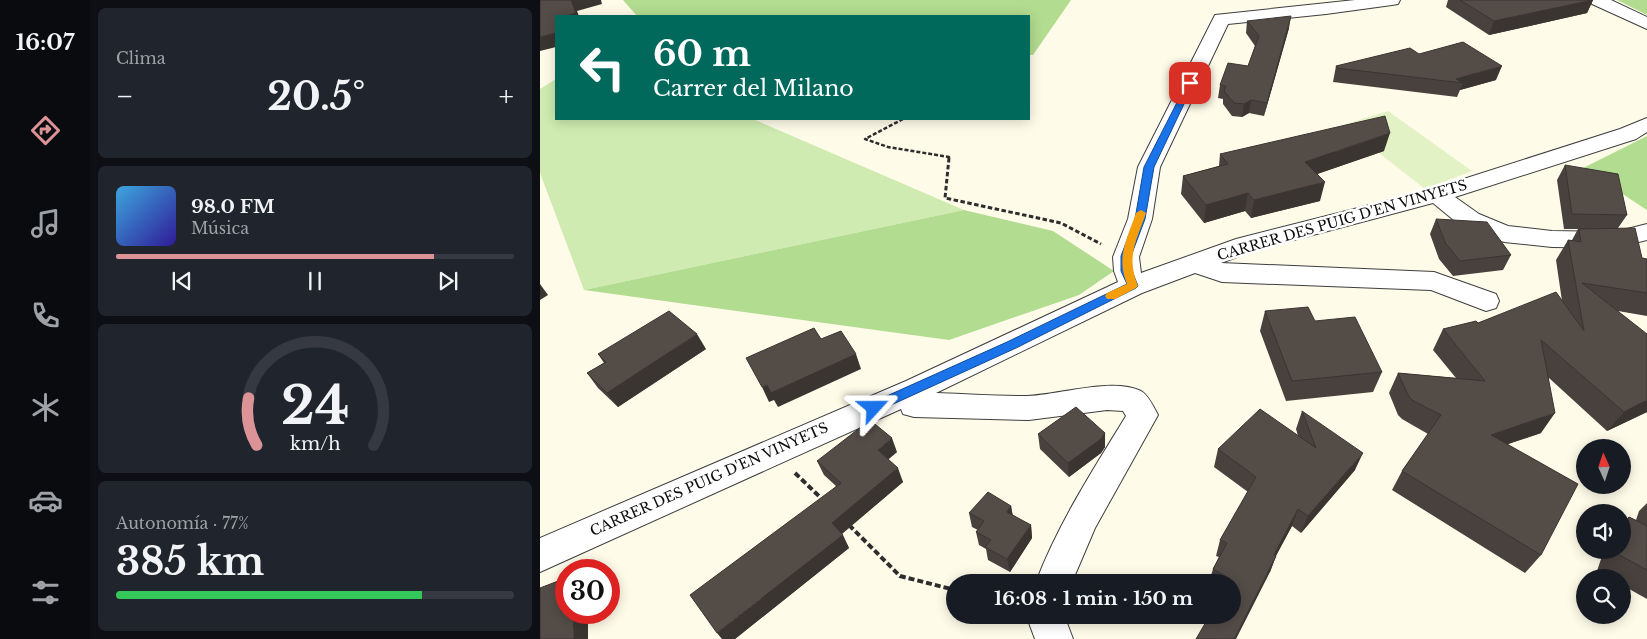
<!DOCTYPE html>
<html lang="es">
<meta charset="utf-8">
<style>
body{margin:0;font-family:"Libre Baskerville",serif;background:#20242c;color:#f1f3f6;height:100vh;display:flex;flex-direction:column;font-size:19px;white-space:nowrap}
*{box-sizing:border-box;margin:0}
p{font-size:16px;color:#9ea1a6}
.icon{flex:none;width:28px;height:28px;fill:none;stroke:currentColor;stroke-width:2;stroke-linecap:round;stroke-linejoin:round}
.map{position:relative;flex:1;overflow:hidden}
.panel{display:flex;flex-direction:column;gap:8px;padding:8px;background:#0d0f14;width:450px}
.panel>*{flex:none}
.hud{position:absolute;left:15px;top:15px;width:475px;height:105px;border-radius:0px;box-shadow:0 2px 12px #0003;background:#00695c;color:#fff;overflow:hidden}
.needle{width:32px;rotate:357deg}
.buttons{position:absolute;left:1036px;top:439px;display:grid;gap:10px}
.buttons a{display:grid;place-items:center;width:55px;height:55px;border-radius:50%;background:#171b24;box-shadow:0 2px 12px #0003;font-size:25px}
.speed{position:absolute;left:15px;top:559px;display:flex;gap:10px;font-size:25px;font-weight:700;text-align:center}
.speed>*{display:grid;place-content:center;width:65px;height:65px;border-radius:50%;background:#171b24;box-shadow:0 2px 12px #0003;line-height:1}
.speed .limit{border:8px solid #d22;background:#fff;color:#111}
.pin{position:absolute;display:grid;place-items:center;width:42px;height:42px;color:#fff;margin:-21px;border-radius:10px;box-shadow:0 2px 8px #0006}
.me{position:absolute;width:55px;margin:-28px;rotate:66deg;stroke-linejoin:round;filter:drop-shadow(0 0 4px #0008)}
.turn{display:flex;align-items:center;gap:18px;height:105px;padding:0 15px;font-size:22px}
.turn .icon{width:65px;height:65px;stroke-width:2.5}
.turn b{display:block;font-size:35px;line-height:42px}
.big{font-size:38px;font-weight:700;line-height:1.1}
.panel .card{flex:1;display:flex;flex-direction:column;justify-content:center;gap:8px;min-width:0;padding:0 18px;border-radius:8px;background:#20242c}
.panel .dial{align-items:center;gap:0}
.dial svg{height:130px;overflow:visible;fill:none;stroke:#363941;stroke-width:7;stroke-linecap:round;text-anchor:middle}
.dial text{fill:#f1f3f6;stroke:none}
.song{display:flex;align-items:center;gap:15px}
.cover{width:60px;height:60px;border-radius:8px;background:linear-gradient(135deg,hsl(200 70% 55%),hsl(250 70% 35%))}
.played{height:5px;border-radius:2px;background:linear-gradient(90deg,#db9398 80%,#363941 80%)}
.keys{display:flex;justify-content:space-around;direction:ltr}
.heat{display:flex;justify-content:space-between;align-items:center;font-size:28px;direction:ltr}
.charge{height:8px;border-radius:4px;background:linear-gradient(90deg,#34c759 77%,#363941 0)}
.trip{position:absolute;left:406px;top:574px;width:295px;height:50px;border-radius:25px;background:#171b24;box-shadow:0 2px 12px #0003;font-weight:700;line-height:50px;text-align:center}
main{display:flex;flex:1;min-height:0}
.tabs{display:flex;flex-direction:column;width:90px;justify-content:space-around;align-items:center;background:#090b0e;color:#9ea1a6}
.tabs .icon{width:35px;height:35px}
.tabs .selected{color:#db9398}
.tabs b{font-size:22px;color:#f1f3f6}
.map>svg:first-child{display:block}
</style>
<main>
<nav class="tabs">
<b>16:07</b>
<svg class="icon selected" aria-label="directions" viewBox="0 0 24 24"><path d="M12 3l9 9-9 9-9-9zM9 14v-3h6M13 9l2 2-2 2"/></svg>
<svg class="icon" aria-label="music" viewBox="0 0 24 24"><path d="M9 18V5l10-2v13"/><circle cx="6" cy="18" r="3"/><circle cx="16" cy="16" r="3"/></svg>
<svg class="icon" aria-label="phone" viewBox="0 0 24 24"><path d="M5 4h4l2 5-3 2q2 4 5 5l2-3 5 2v4C11 20 4 13 5 4z"/></svg>
<svg class="icon" aria-label="climate" viewBox="0 0 24 24"><path d="M12 3v18M4 7l16 10M4 17L20 7"/></svg>
<svg class="icon" aria-label="car" viewBox="0 0 24 24"><path d="M5 17H2v-5l4-1 3-4h7l3 4 3 1v5h-3M9 17h6M6 11h13"/><circle cx="7" cy="17" r="2"/><circle cx="17" cy="17" r="2"/></svg>
<svg class="icon" aria-label="filters" viewBox="0 0 24 24"><path d="M4 7h16M4 17h16"/><circle cx="9" cy="7" r="2"/><circle cx="15" cy="17" r="2"/></svg>
</nav>
<section class="panel">
<div class="card"><p>Clima</p>
<div class="heat"><a>−</a><b class="big">20.5°</b><a>+</a></div>
</div>
<div class="card">
<div class="song"><i class="cover"></i><div><b>98.0 FM</b><p>Música</p></div></div>
<div class="played"></div>
<div class="keys"><svg class="icon" aria-label="previous" viewBox="0 0 24 24"><path d="M18 5L8 12l10 7zM5 5v14"/></svg><svg class="icon" aria-label="pause" viewBox="0 0 24 24"><path d="M8 5v14M16 5v14"/></svg><svg class="icon" aria-label="next" viewBox="0 0 24 24"><path d="M6 5l10 7-10 7zM19 5v14"/></svg></div>
</div>
<div class="card dial"><svg viewBox="0 0 100 80">
<path d="M14 69A42 42 0 1 1 86 69"/>
<path d="M14 69A42 42 0 0 1 9 40" stroke="#db9398"/>
<text x="50" y="56" font-size="32" font-weight="700">24</text>
<text x="50" y="72" font-size="11">km/h</text>
</svg></div>
<div class="card"><p>Autonomía · 77%</p><b class="big">385 km</b><div class="charge"></div></div>
</section>
<div class="map">
<svg width="1107" height="639" viewBox="0 0 1107 639">
<rect width="100%" height="100%" fill="#fffbe9"/>
<path fill="#cfebb1" d="M16,79V119H213L424,210L44,290L0,173V89Z"/>
<path fill="#b2dc90" d="M83,0H531L493,55H489V16H97Z
M1077,0H1107V15Z
M1107,136V210L1043,168Z
M424,210L513,231L574,271L539,295L409,340L44,290Z"/>
<path fill="#e2f2c4" d="M848,111L932,171L885,189L803,125Z"/>
<g fill="none" stroke-linecap="round" stroke-linejoin="round">
<defs>
<path id="minor" d="M815,0H860L858,4L852,5L786,14L688,24L620,167L612,219L599,257L601,273L696,239L889,190L1080,129L1107,118V132L1096,139L915,197L939,214L968,226L1012,231L1075,232L1107,224V240L1075,248L1012,247L964,242L921,226L893,203L713,251L681,263L894,272L956,294L959,301L956,308L946,311L891,290L682,282L655,273L602,293L396,393C426,394 457,396 487,396C519,395 572,377 601,391C608,395 614,407 618,415L555,528L532,582H496C519,522 553,470 586,416L583,411L567,410L489,420L374,417L363,414L361,409L0,572V538L366,381L578,282L574,271L573,257L588,219L598,167L675,15Z
M1050,0H1071L1107,17V29L1052,4Z
M486,615H524L533,639H495Z"/>
</defs>
<use href="#minor" stroke="#3e3e3e" stroke-width="2"/>
<path stroke="#2d2d2d" stroke-width="2.5" stroke-dasharray="4 2" stroke-linecap="butt" d="M363,119L325,139L348,147L409,157V159"/>
<path stroke="#2d2d2d" stroke-width="3" stroke-dasharray="4.5 2.5" stroke-linecap="butt" d="M409,158L405,198L521,223L561,244"/>
<path stroke="#2d2d2d" stroke-width="4" stroke-dasharray="6 3" stroke-linecap="butt" d="M255,473L283,500
M309,525L360,576L415,590"/>
<use href="#minor" fill="#fff" fill-rule="evenodd"/>
</g>
<path fill="#48413d" d="M908,0H1053L1047,13L949,35L906,7Z
M707,21L749,28L724,116L709,113L702,117L692,116L683,104V99L678,98L680,85L708,66L715,46L706,33Z
M879,54L956,80L920,90L917,97L793,82L796,66Z
M844,151L777,174L780,201L711,218L705,211L664,223L641,194L643,176L679,166L680,154Z
M1025,165L1087,215L1078,228L1102,258L1107,259V316L1078,311L1107,412L1067,431L1009,378L1001,433L968,444L1001,555L985,573L852,490L862,471L888,434L862,419L858,415L849,393L858,373L916,378L893,350L903,329L938,323L1022,301L1016,260L1028,240H1032L1038,229H1024L1017,180Z
M896,219L971,255L963,270L913,276L899,259L890,234Z
M725,311L775,321L842,372L833,392L746,401L720,331Z
M166,349L78,407L58,388L47,373L64,363L58,354Z
M762,411L815,470L761,533L752,526L736,556L730,572L692,582H669L673,569L679,557L676,556L680,540L708,492L674,467L678,449L758,436L756,429Z
M565,433V447L561,453L529,477L500,449L498,434Z
M357,452L348,459L363,482L302,534L309,548L195,639L296,486L284,475L277,461Z
M1107,503V599L1082,585V578H1068L1057,571L1064,550H1082V523L1089,517L1096,520L1099,511Z
M471,506L473,516L491,525L492,538L470,572L448,560L446,549L439,545L436,532L438,530L432,527L429,513Z"/>
<path fill="#3b3532" d="M31,0H61L62,4L37,11L39,16H26Z
M1053,0L1047,13L949,35L954,21Z
M751,16L749,28L724,116L727,103Z
M16,33V47L0,51V37Z
M962,66L956,80L920,90L923,83L916,79Z
M711,100L709,113L702,117L704,104Z
M850,133L844,151L760,180L765,162Z
M785,182L780,201L711,218L714,200Z
M708,193L705,211L664,223L666,205Z
M0,284L8,295L0,300Z
M157,334L166,349L78,407L67,393Z
M316,354L321,369L238,407L234,400L229,402L222,387Z
M1107,400V412L1067,431L1084,412Z
M1015,413L1001,433L938,454L951,435Z
M565,433V447L561,453L529,477L528,463Z
M352,438L357,452L343,464L338,450Z
M823,453L815,470L761,533L768,516Z
M358,468L363,482L299,536L292,523Z
M471,506L473,519L467,512Z
M758,509L752,526L728,570L734,555Z
M491,525L492,538L470,572L467,559Z
M303,535L309,548L195,639H182L177,633Z
M736,556L730,572L696,639H694Z
M33,612H48V639H34Z"/>
<path fill="#544c47" stroke="#3b3532" d="M0,0H31L36,13L26,16H16V33L0,37Z
M920,0H1053L954,21Z
M751,16L727,103L711,100L704,104L694,103L684,91L686,86L680,85L688,63L708,66L719,36L707,21Z
M923,42L962,66L916,79L923,83L797,68L796,66L870,48L879,54Z
M845,116L850,133L765,162L785,182L714,200L708,193L666,205L643,176L688,164L680,154Z
M1025,165L1078,174L1087,215L1032,214Z
M896,219L947,222L971,255L920,261L906,244Z
M1095,228L1102,258L1107,259V293L1042,283L1107,334V400L1084,412L1001,340L1015,413L951,435L1038,484L1001,555L862,471L901,415L872,400L868,395L858,373L945,381L903,329L936,321L938,323L1016,292L1044,331L1028,240L1041,242L1039,229Z
M768,307L775,321L815,317L842,372L752,381L725,311Z
M129,311L157,334L67,393L47,373L66,362L58,354Z
M274,328L281,339L301,331L316,354L231,393L227,385L222,387L206,358Z
M536,407L565,433L561,439L528,463L498,434Z
M720,409L776,448L762,411L823,453L768,516L758,509L734,555L736,556L694,639H656L670,615H692V582H688L690,579L673,569L687,543L680,540L716,477L678,449Z
M330,420L352,438L338,450L358,468L292,523L303,535L177,633L150,595L301,483L277,461Z
M448,492L471,506L467,512L491,525L467,559L445,547L451,540L436,532L444,521L429,513Z
M1089,517L1107,526V570L1076,553L1077,550H1082V534Z
M26,578V612H33L34,639H0V588Z"/>
<path fill="#1a73e8" stroke="#114b97" d="M648,81L654,83L614,167L605,219L591,256L592,271L598,286L596,288L476,348L338,411H329L327,408L329,404L467,342L587,284L581,271V256L595,219L604,167Z"/>
<path fill="#f59e0b" d="M601,210L606,213C596,242 586,256 598,286L596,288L575,299H567L565,296L567,293L587,284C576,257 587,239 596,213Z"/>
<g text-anchor="middle" stroke-width="5" stroke-linejoin="round" paint-order="stroke">
<g font-size="14" fill="#0b0b0b" stroke="#fff">
<text transform="translate(802 220) rotate(-16)" y="5">CARRER DES PUIG D'EN VINYETS</text>
<text transform="translate(169 479) rotate(-24)" y="5">CARRER DES PUIG D'EN VINYETS</text>
</g>
</g>
</svg>
<div class="buttons">
<a><svg class="needle" viewBox="-14 -14 28 28"><path d="M0-13l5 13h-10z" fill="#e53935"/><path d="M0 13l5-13h-10z" fill="#9ea1a6"/></svg></a>
<a><svg class="icon" aria-label="sound" viewBox="0 0 24 24"><path d="M4 9h4l5-4v14l-5-4H4zM17 9q2 3 0 6"/></svg></a>
<a><svg class="icon" aria-label="search" viewBox="0 0 24 24"><circle cx="10" cy="10" r="6"/><path d="M15 15l6 6"/></svg></a>
</div>
<div class="speed"><div class="limit">30</div></div>
<div class="pin" style="left:650px;top:83px;background:#d93025"><svg class="icon" aria-label="arrive" viewBox="0 0 24 24"><path d="M6 21V4h12l-3 4 3 4H6"/></svg></div>
<svg class="me" style="left:334px;top:408px" viewBox="-20 -20 40 40"><path d="M0-17L14 15 0 8-14 15z" fill="#1a73e8" stroke="#fff" stroke-width="4"/></svg>
<div class="trip">16:08 · 1 min · 150 m</div>
<div class="hud">
<div class="turn"><svg class="icon" aria-label="left" viewBox="0 0 24 24"><path d="M17 20v-9H6M10 6l-5 5 5 5"/></svg><div><b>60 m</b>Carrer del Milano</div></div>
</div>
</div>
</main>
